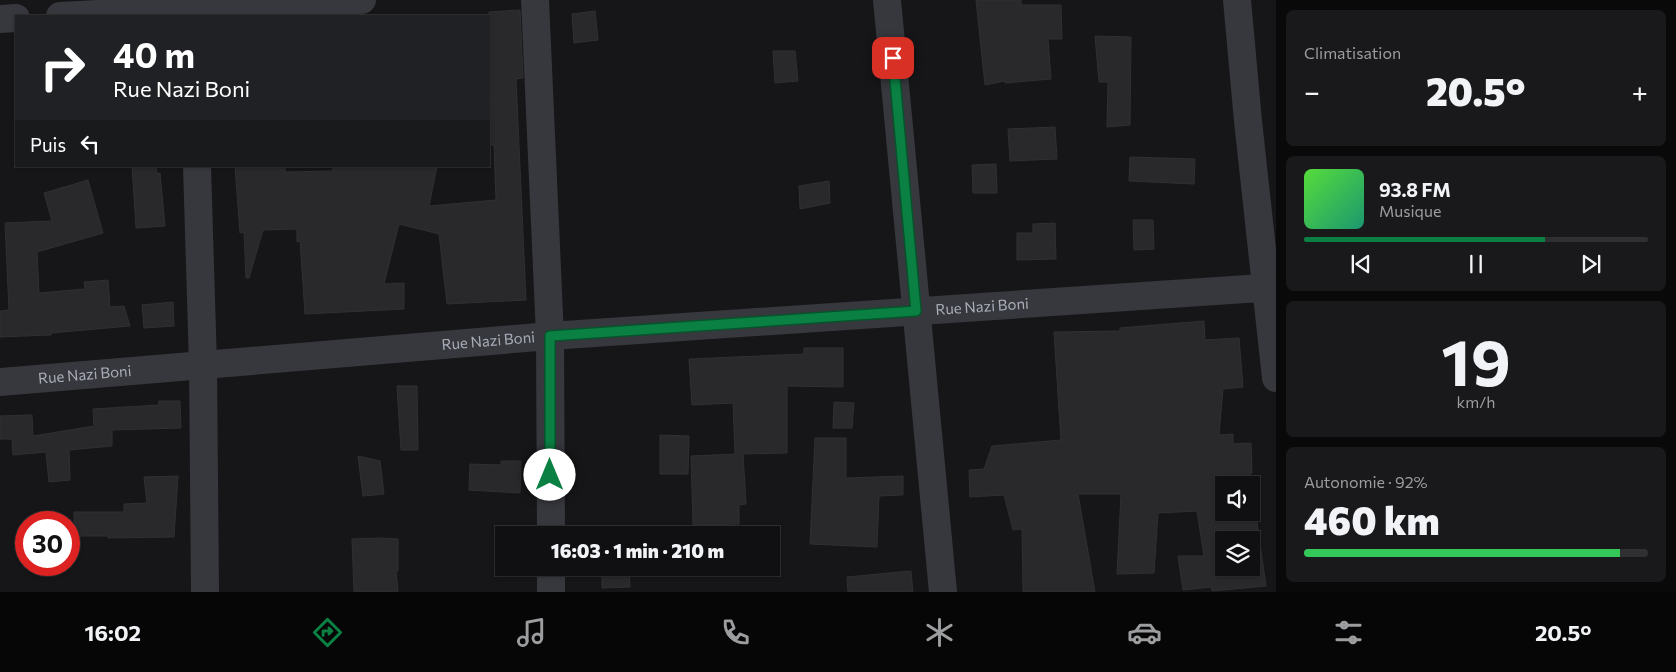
<!DOCTYPE html>
<html lang="fr">
<meta charset="utf-8">
<style>
body{margin:0;font-family:Commissioner,sans-serif;background:#19191b;color:#f1f3f6;height:100vh;display:flex;flex-direction:column;font-size:19px;white-space:nowrap}
*{box-sizing:border-box;margin:0}
p{font-size:16px;color:#9c9d9f}
.icon{flex:none;width:28px;height:28px;fill:none;stroke:currentColor;stroke-width:2;stroke-linecap:round;stroke-linejoin:round}
.map{position:relative;flex:1;overflow:hidden}
.sheet{display:flex;flex-direction:column;gap:10px;padding:10px;background:#09090a;width:400px}
.sheet>*{flex:none}
.top-card{position:absolute;left:15px;top:15px;width:475px;height:152px;border-radius:0px;box-shadow:0 1px 4px #0004,0 0 0 1px #303032;background:#202124;color:#fff;overflow:hidden}
.controls{position:absolute;left:1215px;top:476px;display:grid;gap:10px}
.controls a{display:grid;place-items:center;width:45px;height:45px;border-radius:0px;background:#101012;box-shadow:0 1px 4px #0004,0 0 0 1px #303032;font-size:25px}
.speed{position:absolute;left:15px;top:511px;display:flex;gap:10px;font-size:25px;font-weight:700;text-align:center}
.speed>*{display:grid;place-content:center;width:65px;height:65px;border-radius:50%;background:#101012;box-shadow:0 1px 4px #0004,0 0 0 1px #303032;line-height:1}
.speed .limit{border:8px solid #d22;background:#fff;color:#111}
.pin{position:absolute;display:grid;place-items:center;width:42px;height:42px;color:#fff;margin:-21px;border-radius:10px;box-shadow:0 2px 8px #0006}
.me{position:absolute;width:55px;margin:-28px;rotate:0deg;stroke-linejoin:round;filter:drop-shadow(0 0 4px #0008)}
.turn{display:flex;align-items:center;gap:18px;height:105px;padding:0 15px;font-size:22px}
.turn .icon{width:65px;height:65px;stroke-width:2.5}
.turn b{display:block;font-size:35px;line-height:42px}
.then{display:flex;align-items:center;height:48px;padding:0 15px;background:#0003;gap:10px;font-size:19px}
.big{font-size:38px;font-weight:800;line-height:1.1}
.sheet .card{flex:1;display:flex;flex-direction:column;justify-content:center;gap:8px;min-width:0;padding:0 18px;border-radius:8px;background:#19191b}
.sheet .dial{align-items:center;gap:0}
.dial b{font-size:65px;line-height:1}
.song{display:flex;align-items:center;gap:15px}
.cover{width:60px;height:60px;border-radius:8px;background:linear-gradient(135deg,hsl(110 70% 55%),hsl(160 70% 35%))}
.played{height:5px;border-radius:2px;background:linear-gradient(90deg,#0b8043 70%,#303032 70%)}
.keys{display:flex;justify-content:space-around;direction:ltr}
.heat{display:flex;justify-content:space-between;align-items:center;font-size:28px;direction:ltr}
.charge{height:8px;border-radius:4px;background:linear-gradient(90deg,#34c759 92%,#303032 0)}
.trip{position:absolute;left:495px;top:526px;width:285px;height:50px;border-radius:0px;background:#101012;box-shadow:0 1px 4px #0004,0 0 0 1px #303032;font-weight:800;line-height:50px;text-align:center}
.menu{display:flex;height:80px;justify-content:space-around;align-items:center;background:#060607;color:#9c9d9f}
.menu .icon{width:35px;height:35px}
.menu .active{color:#0b8043}
.menu b{font-size:22px;color:#f1f3f6}
main{display:flex;flex:1;min-height:0}
.map>svg:first-child{display:block}
</style>
<main>
<div class="map">
<svg width="1276" height="592" viewBox="0 0 1276 592">
<rect width="100%" height="100%" fill="#161618"/>
<path fill="#29292c" stroke="#303034" fill-rule="evenodd" d="M976,0H1021V5H1061L1062,39H1048L1051,79L1005,83V81L985,85Z
M520,10L523,78L516,79L526,300L447,304L439,234L399,224L384,284L404,283V309L305,314L300,241L297,242V229L263,230L249,278H246L244,232L240,233L235,166H285V172L332,171L334,166H437L429,206L496,200L494,145H489V106H491L489,12Z
M595,11L598,40L574,43L572,14Z
M1095,36L1131,37L1130,125L1107,127L1108,82H1099Z
M773,51H795L798,81L775,83Z
M1055,127L1057,159L1010,161L1008,129Z
M1130,157L1195,159L1194,184L1129,181Z
M996,164L997,193H973L972,165Z
M132,166H156L157,174L160,173L165,226L136,228Z
M88,180L103,233L37,252L39,293L85,289L84,282L108,280L110,307L124,306L130,326L51,333V335L0,337V311L9,310L5,223L52,221L44,193Z
M829,181L830,203L800,209L799,186Z
M1133,220H1153L1154,249L1134,250Z
M1055,223L1056,259L1017,260V233H1033V224Z
M173,302L174,326L144,328L142,305Z
M1204,321L1205,340L1239,338L1243,387L1223,389L1219,435L1233,434V444L1251,443L1252,473H1250L1266,586L1212,591L1211,587L1183,590L1178,556H1204L1197,511L1158,513L1154,573L1117,574L1121,494H1078L1095,592H1023L1022,529L1013,530L1004,495L970,497L969,470L984,469L992,446L1061,440L1054,332L1120,331V328ZM1224,485H1251V512H1224ZM1224,540H1251V568H1224Z
M804,348H843V387L787,386V453L743,454L746,504L739,505V524L693,525L691,456L735,454L733,403L692,405L689,359L804,354Z
M397,386H417L418,450H401Z
M159,401H180L181,428L112,430V446L69,450L70,480L49,482L46,452L13,455L12,439H0V416L32,415L33,436L94,426L93,409L159,405Z
M834,402L854,403L852,428H833Z
M660,435L689,436L688,474H660Z
M815,438H846V478L903,476V495L879,496L877,547L810,544Z
M358,456L380,461L384,494L363,496Z
M501,461H521L520,493L469,490L470,464L501,465Z
M178,476L174,537L108,538V536H74V512H124V504L147,503L144,477Z
M380,538L398,539V571H396L398,592H354L352,539Z
M602,568H629L630,587L602,588Z
M911,571L913,592H848L847,577Z"/>
<g fill="none" stroke-linecap="round" stroke-linejoin="round">
<g stroke="#37383d" stroke-width="28">
<path d="M535,0L550,336L551,535"/>
<path d="M887,0L943,592"/>
<path d="M1237,0L1248,121L1276,378"/>
<path d="M60,16L362,0"/>
<path d="M0,19L16,18"/>
<path d="M197,166L203,365L205,592"/>
<path id="s1" d="M0,382L550,336L1276,287"/>
<path d="M551,568V592"/>
</g>
</g>
<g fill="none" stroke-linecap="round" stroke-linejoin="round">
<defs>
<path id="route" d="M550,475V336L916,311L893,58"/>
</defs>
<use href="#route" stroke="#07532c" stroke-width="12"/>
<use href="#route" stroke="#0b8043" stroke-width="9"/>
</g>
<g text-anchor="middle" stroke-width="5" stroke-linejoin="round" paint-order="stroke">
<g font-size="15" fill="#a8adb8" stroke="#111113">
<text dy="5" stroke="none"><textPath href="#s1" startOffset="985">Rue Nazi Boni</textPath></text>
<text dy="5" stroke="none"><textPath href="#s1" startOffset="490">Rue Nazi Boni</textPath></text>
<text dy="5" stroke="none"><textPath href="#s1" startOffset="85">Rue Nazi Boni</textPath></text>
</g>
</g>
</svg>
<div class="controls">
<a><svg class="icon" aria-label="sound" viewBox="0 0 24 24"><path d="M4 9h4l5-4v14l-5-4H4zM17 9q2 3 0 6"/></svg></a>
<a><svg class="icon" aria-label="layers" viewBox="0 0 24 24"><path d="M12 4l9 5-9 5-9-5zM3 14l9 5 9-5"/></svg></a>
</div>
<div class="speed"><div class="limit">30</div></div>
<div class="pin" style="left:893px;top:58px;background:#d93025"><svg class="icon" aria-label="arrive" viewBox="0 0 24 24"><path d="M6 21V4h12l-3 4 3 4H6"/></svg></div>
<svg class="me" style="left:550px;top:475px" viewBox="-20 -20 40 40"><circle r="19" fill="#fff"/><path d="M0-13L10 11 0 6-10 11z" fill="#0b8043"/></svg>
<div class="trip">16:03 · 1 min · 210 m</div>
<div class="top-card">
<div class="turn"><svg class="icon" aria-label="right" viewBox="0 0 24 24"><path d="M7 20v-9h11M14 6l5 5-5 5"/></svg><div><b>40 m</b>Rue Nazi Boni</div></div>
<div class="then">Puis<svg class="icon" aria-label="left" viewBox="0 0 24 24"><path d="M17 20v-9H6M10 6l-5 5 5 5"/></svg></div>
</div>
</div>
<section class="sheet">
<div class="card"><p>Climatisation</p>
<div class="heat"><a>−</a><b class="big">20.5°</b><a>+</a></div>
</div>
<div class="card">
<div class="song"><i class="cover"></i><div><b>93.8 FM</b><p>Musique</p></div></div>
<div class="played"></div>
<div class="keys"><svg class="icon" aria-label="previous" viewBox="0 0 24 24"><path d="M18 5L8 12l10 7zM5 5v14"/></svg><svg class="icon" aria-label="pause" viewBox="0 0 24 24"><path d="M8 5v14M16 5v14"/></svg><svg class="icon" aria-label="next" viewBox="0 0 24 24"><path d="M6 5l10 7-10 7zM19 5v14"/></svg></div>
</div>
<div class="card dial"><b>19</b><p>km/h</p></div>
<div class="card"><p>Autonomie · 92%</p><b class="big">460 km</b><div class="charge"></div></div>
</section>
</main>
<nav class="menu">
<b>16:02</b>
<svg class="icon active" aria-label="directions" viewBox="0 0 24 24"><path d="M12 3l9 9-9 9-9-9zM9 14v-3h6M13 9l2 2-2 2"/></svg>
<svg class="icon" aria-label="music" viewBox="0 0 24 24"><path d="M9 18V5l10-2v13"/><circle cx="6" cy="18" r="3"/><circle cx="16" cy="16" r="3"/></svg>
<svg class="icon" aria-label="phone" viewBox="0 0 24 24"><path d="M5 4h4l2 5-3 2q2 4 5 5l2-3 5 2v4C11 20 4 13 5 4z"/></svg>
<svg class="icon" aria-label="climate" viewBox="0 0 24 24"><path d="M12 3v18M4 7l16 10M4 17L20 7"/></svg>
<svg class="icon" aria-label="car" viewBox="0 0 24 24"><path d="M5 17H2v-5l4-1 3-4h7l3 4 3 1v5h-3M9 17h6M6 11h13"/><circle cx="7" cy="17" r="2"/><circle cx="17" cy="17" r="2"/></svg>
<svg class="icon" aria-label="filters" viewBox="0 0 24 24"><path d="M4 7h16M4 17h16"/><circle cx="9" cy="7" r="2"/><circle cx="15" cy="17" r="2"/></svg>
<b>20.5°</b>
</nav>
